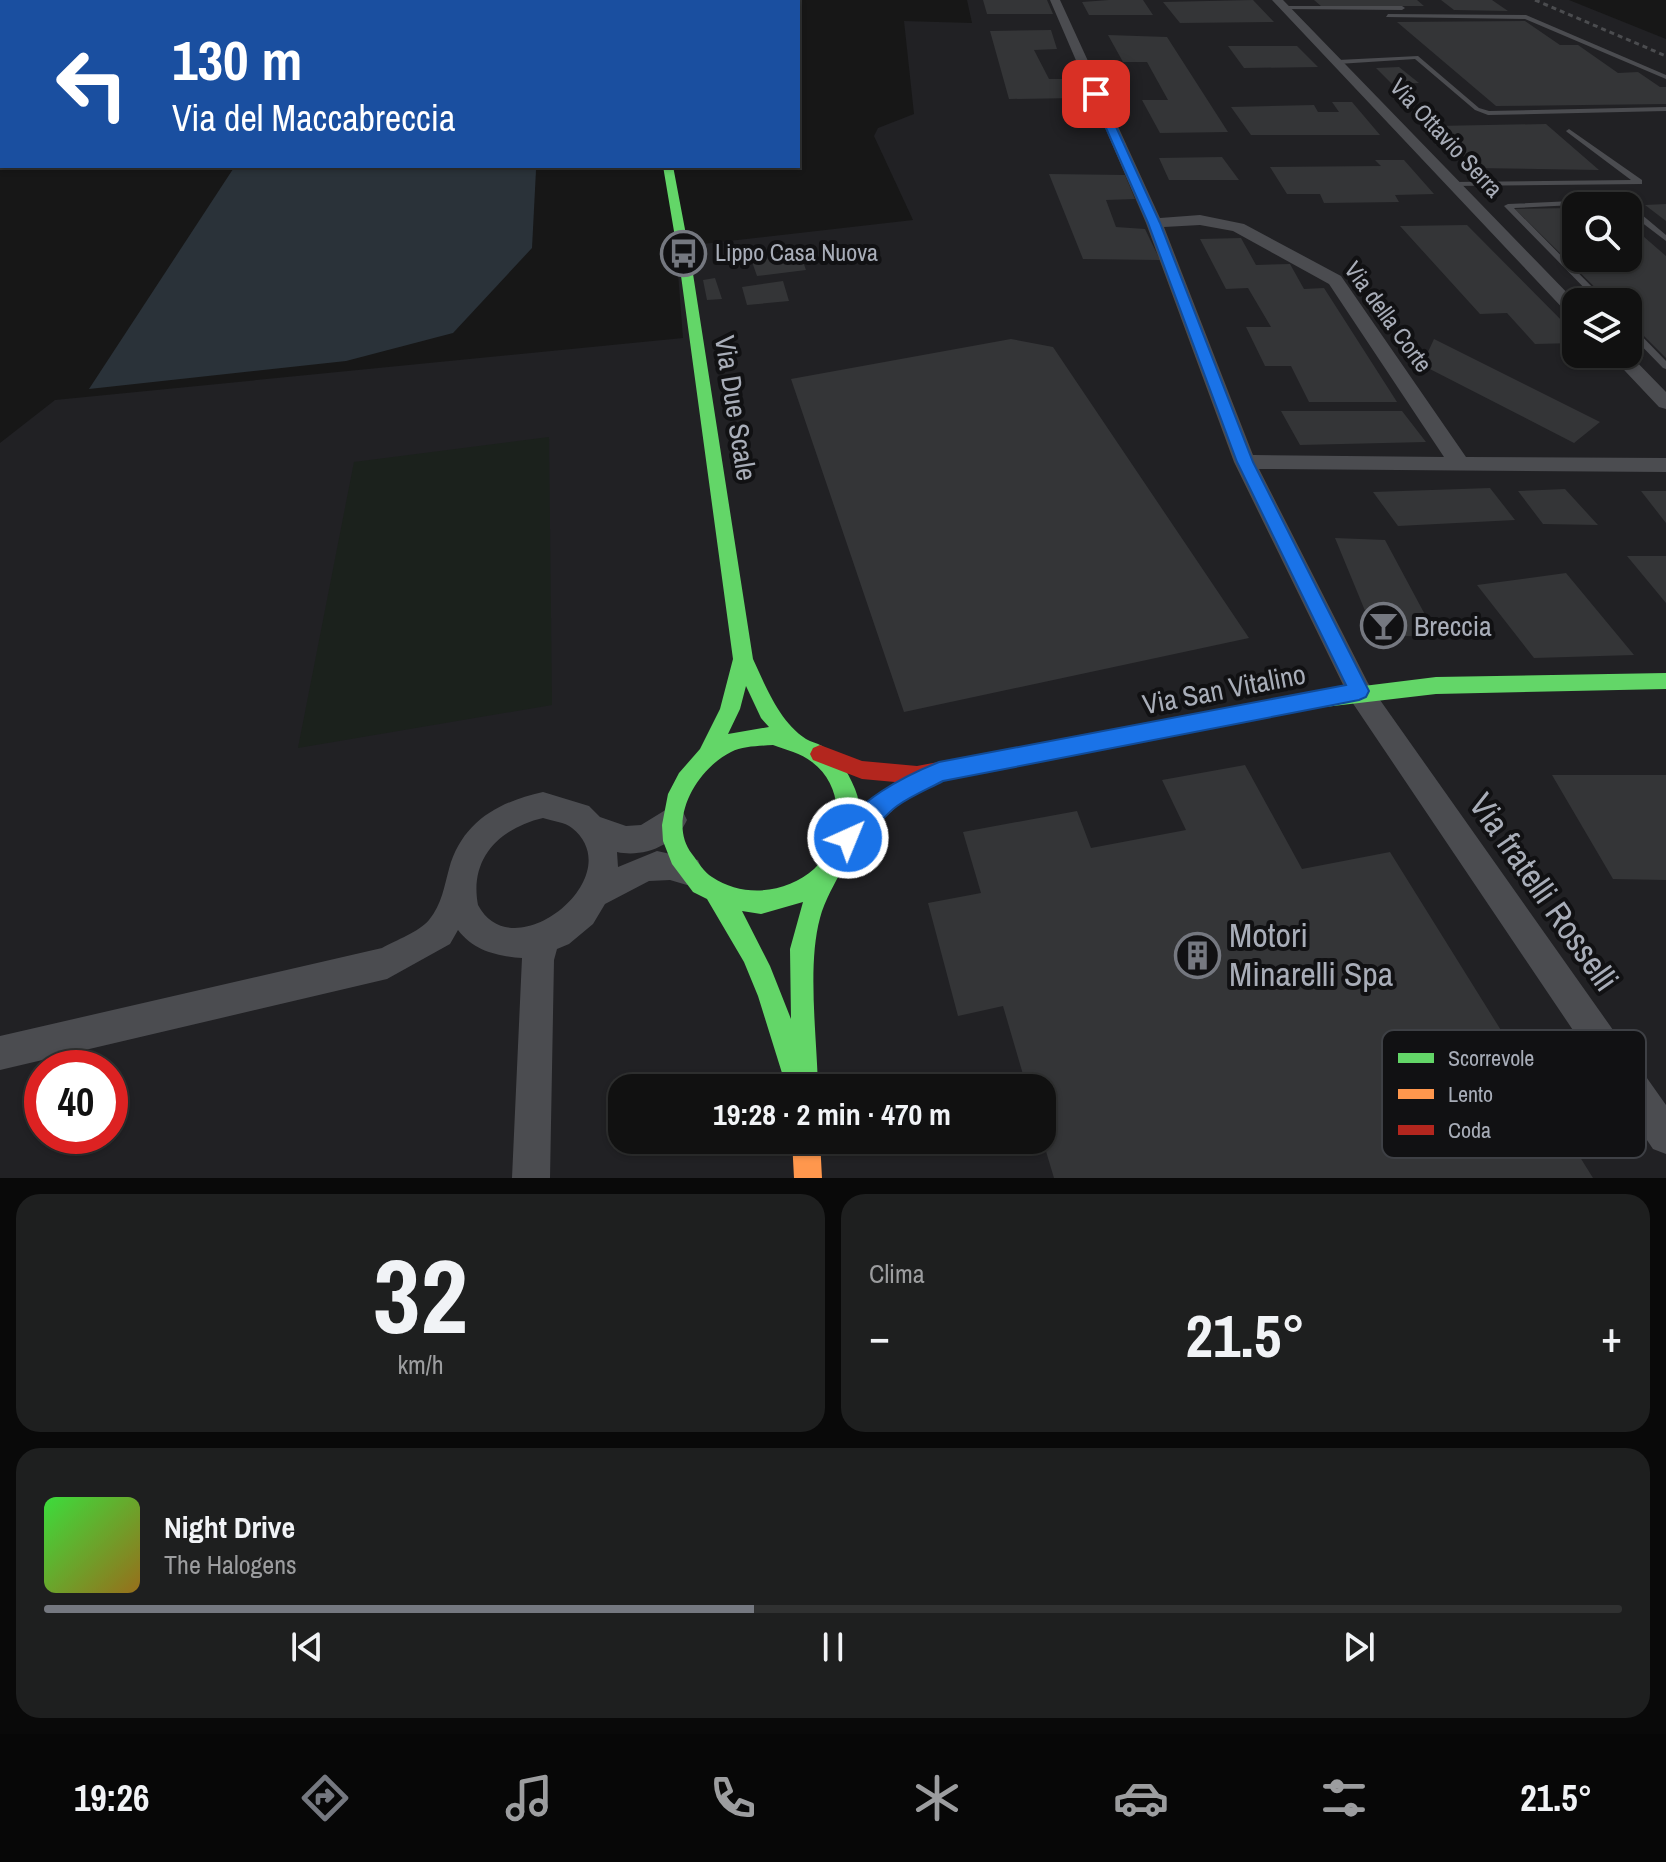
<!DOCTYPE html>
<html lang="it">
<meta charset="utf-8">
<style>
body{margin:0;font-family:"Archivo Narrow",sans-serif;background:#1e1f1f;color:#f1f3f6;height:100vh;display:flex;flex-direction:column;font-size:30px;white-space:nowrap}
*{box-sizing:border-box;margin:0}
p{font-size:26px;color:#9c9d9f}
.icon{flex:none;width:44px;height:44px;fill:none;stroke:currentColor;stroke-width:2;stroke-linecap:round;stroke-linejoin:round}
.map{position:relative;height:1178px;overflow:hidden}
.details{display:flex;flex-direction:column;gap:16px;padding:16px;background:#090909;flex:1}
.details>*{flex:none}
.hud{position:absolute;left:0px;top:0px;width:800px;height:168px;box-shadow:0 2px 6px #0004,0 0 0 2px #303131;background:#1a4fa0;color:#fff;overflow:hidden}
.controls{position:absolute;left:1562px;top:192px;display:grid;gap:16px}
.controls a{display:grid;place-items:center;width:80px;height:80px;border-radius:16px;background:#111;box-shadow:0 2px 6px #0004,0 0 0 2px #303131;font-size:40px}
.speed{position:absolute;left:24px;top:1050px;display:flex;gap:16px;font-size:40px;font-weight:700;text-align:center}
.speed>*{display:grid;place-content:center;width:104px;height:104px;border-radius:50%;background:#111;box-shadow:0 2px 6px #0004,0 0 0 2px #303131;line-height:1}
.speed .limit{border:12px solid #d22;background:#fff;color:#111}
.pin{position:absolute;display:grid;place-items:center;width:68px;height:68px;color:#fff;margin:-34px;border-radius:16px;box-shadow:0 4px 12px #0006}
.me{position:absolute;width:88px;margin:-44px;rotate:44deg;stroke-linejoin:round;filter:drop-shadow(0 0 6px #0008)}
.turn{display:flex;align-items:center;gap:28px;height:168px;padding:0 40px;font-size:36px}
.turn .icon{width:104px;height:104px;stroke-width:2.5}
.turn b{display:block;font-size:56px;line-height:68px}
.big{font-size:60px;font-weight:700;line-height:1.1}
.details .card{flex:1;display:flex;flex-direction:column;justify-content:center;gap:12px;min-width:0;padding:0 28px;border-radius:24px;background:#1e1f1f}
.details .dial{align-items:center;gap:0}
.dial b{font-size:104px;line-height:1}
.song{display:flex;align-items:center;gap:24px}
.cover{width:96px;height:96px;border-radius:12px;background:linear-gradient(135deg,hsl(120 70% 55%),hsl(40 70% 35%))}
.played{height:8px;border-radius:4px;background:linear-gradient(90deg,#757880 45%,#303131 45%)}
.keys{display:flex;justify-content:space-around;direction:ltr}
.heat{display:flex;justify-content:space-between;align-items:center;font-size:44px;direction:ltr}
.details .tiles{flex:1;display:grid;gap:16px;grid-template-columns:1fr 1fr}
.card:last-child{grid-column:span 2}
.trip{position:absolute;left:608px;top:1074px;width:448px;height:80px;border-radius:24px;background:#111;box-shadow:0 2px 6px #0004,0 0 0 2px #303131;font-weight:700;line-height:80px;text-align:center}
.dock{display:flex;height:128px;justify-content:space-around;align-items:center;background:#070707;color:#9c9d9f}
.dock .icon{width:56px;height:56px}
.dock .on{color:#757880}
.dock b{font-size:36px;color:#f1f3f6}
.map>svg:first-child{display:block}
</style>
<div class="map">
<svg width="1666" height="1178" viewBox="0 0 1666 1178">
<rect width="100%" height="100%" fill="#171717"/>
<path fill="#212124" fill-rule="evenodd" d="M967,0H1569L1666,39V1178H0V443L55,400L683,338L676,247L913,220L874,136L878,128L914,114L904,21L972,23ZM1576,206H1628V258H1576ZM1576,302H1628V354H1576ZM42,1068H110V1136H42ZM622,1088H1042V1140H622Z"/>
<path fill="#1b211c" d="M549,437L552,705L298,748L354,462Z"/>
<path fill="#2a3239" d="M235,166H532L536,170L532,248L453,333L346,361L89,389Z"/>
<path fill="#343537" d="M983,0H1047L1053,14H987Z
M1109,0H1143L1153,15H1089L1082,2Z
M1253,0L1274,22L1180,23L1163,2Z
M1314,0H1417L1424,6H1321Z
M1441,0H1492L1508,11L1454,10Z
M1525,21L1560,45H1578L1618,73L1638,72L1660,87H1666V104L1496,106L1397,22Z
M1051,30L1057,49L1034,50L1049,79H1071L1077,98L1009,99L990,31Z
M1108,35L1167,37L1228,132L1160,133L1142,100H1168L1147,62H1123Z
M1228,46H1297L1318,67L1244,68Z
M1399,67L1419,83L1392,84L1376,68Z
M1332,102H1352L1380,135H1251L1231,107L1314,105L1318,112H1339Z
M1546,124L1599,170L1475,168L1435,126Z
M1222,157L1239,180H1169L1159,158Z
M1375,160H1404L1434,194L1395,195L1399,202L1324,203L1320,194H1287L1270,167L1381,166Z
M1049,174L1125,175L1135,199L1106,200L1116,227L1145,229L1160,260L1083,259Z
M1666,204V221L1645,205Z
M1576,208V258H1628V223L1666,256V358L1628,320V302H1610L1515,209Z
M1467,225L1576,335V343L1535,344L1507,313L1480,314L1400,226Z
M1241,238L1256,265L1290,264L1304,289L1324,288L1397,402H1309L1291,366H1265L1246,327H1271L1248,288L1226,289L1200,239Z
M799,250L806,270L757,276L750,256Z
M715,278L722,299L707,300L703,280Z
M783,281L789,301L747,305L742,287Z
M1011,339L1053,347L1249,638L904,712L791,379Z
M1434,339L1600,422L1574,443L1422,365Z
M1281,411H1402L1426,442L1300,445Z
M1490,488L1515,520L1398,526L1373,492Z
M1565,489L1598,525L1543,524L1518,491Z
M1641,491H1666V523Z
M1335,538L1385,540L1437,637L1375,635Z
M1627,556H1666V603Z
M1566,573L1634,655L1534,658L1477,585Z
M1245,765L1302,869L1390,852L1593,1178H1054L1042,1138V1088H1027L1003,1006L958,1016L928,903L981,893L963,832L1077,811L1091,848L1186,830L1162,780Z
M1552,775H1666V880L1613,879Z"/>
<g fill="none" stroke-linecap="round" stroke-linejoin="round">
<path fill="#4b4c50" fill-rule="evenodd" d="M1285,6H1402L1405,8L1402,10L1283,9Z
M1388,14L1526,15L1666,75V79L1525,19L1386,17Z
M1418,56L1479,108L1489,111L1666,107V111L1488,115L1475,110L1415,59L1338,64L1335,62L1338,60Z
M1569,129L1642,180V184L1451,186L1447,184L1451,182L1631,180L1567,132L1566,131Z
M1616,199L1629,204L1666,235V241L1628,212V206H1620L1615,203L1514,208L1607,302H1598L1504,206L1508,204Z
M1628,324L1631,325L1666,361V369L1663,368L1628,332Z"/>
<path fill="#4b4c50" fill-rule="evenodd" d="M1050,0H1060L1160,218L1200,215L1244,224L1341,276L1466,457L1666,458V472L1259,469L1368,683L1666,1105V1154L1653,1149L1350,699L1234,462L1146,223ZM1200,225L1233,231L1329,284L1444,457L1253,455L1164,227Z
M1272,0H1283L1576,302V317L1570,316Z
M1628,353L1666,392V409L1659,407L1609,354Z
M543,792L589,806L600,817L626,826L641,825L672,806L682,810L687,820C676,845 643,858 617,852L618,867L657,851L698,860L702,870L698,880L687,885L670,880L649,881L605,904L593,924L569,944L557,949L554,960L550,1178H512L522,958C497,956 474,951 458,930L450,944L387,979L0,1070V1036L382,948C396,940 419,932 429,920C442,904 444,887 449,869C462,822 498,802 543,792ZM543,818C552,821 565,822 572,828C632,876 513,972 478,905C469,858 500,828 543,818Z"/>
<path fill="#63d668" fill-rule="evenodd" d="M612,0H620L621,2H613Z
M663,166H673L691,261L753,659C766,687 779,721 806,739C811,742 817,743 822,746C838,755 848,772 855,789C875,839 832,873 820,918C807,966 817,1037 818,1088H792V1077L782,1073L758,996L744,962L707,899L693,892L672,864L663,841L662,825L668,794L679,773L700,749L720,709L733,659L679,261ZM746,686L761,718L769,727L728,734L740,709ZM773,745C786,750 801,753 812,762C828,774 835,790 837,809C844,875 764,912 712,877C704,872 698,862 692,854C666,820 698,768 731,752C743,746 759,746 773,745ZM803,902L790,949L791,1019L770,966L742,911L761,914Z
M1666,673V689L1436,694L1299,710L1292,708L1289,702L1292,696L1299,694L1436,677Z"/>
<path fill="#ff974d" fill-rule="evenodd" d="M929,767L936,770L940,777L936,784L899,804L856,845L848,848L840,845L837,838L840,831L883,790Z
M792,1140H820L822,1178H794Z"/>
<path fill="#b3261e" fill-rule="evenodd" d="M1299,694L1306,696L1309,702L1306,708L1299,710L917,784L862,779L813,760L810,754L813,748L820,745L862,761L917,766Z"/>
<path stroke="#4b4c4f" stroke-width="3" stroke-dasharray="5 4" stroke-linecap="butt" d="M1535,0L1666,56"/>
</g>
<path fill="#1a73e8" stroke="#114b97" stroke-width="2" d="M1096,91L1101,94L1160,223L1253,462L1369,691L1366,697L1359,700L943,781C928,789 911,796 897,806C880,818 867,842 848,849L840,846L837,838C853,802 904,776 939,762L1346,685L1237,462L1148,223L1091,94Z"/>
<defs>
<symbol id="bus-ring" viewBox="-11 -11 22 22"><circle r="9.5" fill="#111113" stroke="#757880" stroke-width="1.5"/><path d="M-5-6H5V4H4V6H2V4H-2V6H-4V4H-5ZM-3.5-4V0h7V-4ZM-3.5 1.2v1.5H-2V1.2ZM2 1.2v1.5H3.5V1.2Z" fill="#757880"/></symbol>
<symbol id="bar-ring" viewBox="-11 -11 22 22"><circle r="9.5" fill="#111113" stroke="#757880" stroke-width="1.5"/><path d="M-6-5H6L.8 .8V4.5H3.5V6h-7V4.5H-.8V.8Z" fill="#757880"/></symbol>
<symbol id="building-ring" viewBox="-11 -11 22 22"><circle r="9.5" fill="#111113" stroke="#757880" stroke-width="1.5"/><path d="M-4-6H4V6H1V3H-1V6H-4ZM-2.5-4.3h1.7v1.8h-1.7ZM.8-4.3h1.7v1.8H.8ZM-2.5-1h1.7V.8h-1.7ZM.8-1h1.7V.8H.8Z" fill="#757880"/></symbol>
</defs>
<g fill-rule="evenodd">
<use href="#bus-ring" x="658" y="228" width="51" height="51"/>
<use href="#bar-ring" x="1358" y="600" width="51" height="51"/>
<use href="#building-ring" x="1172" y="930" width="51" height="51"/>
</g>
<g text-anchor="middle" stroke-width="8" stroke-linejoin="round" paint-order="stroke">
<g font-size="24" fill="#a8adb8" stroke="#111113">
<text transform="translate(1446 138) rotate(47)" y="8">Via Ottavio Serra</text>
<text transform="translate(1388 317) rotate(54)" y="8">Via della Corte</text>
</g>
<g font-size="24" fill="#a8adb8" stroke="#111113" text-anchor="start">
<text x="715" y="261">Lippo Casa Nuova</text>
</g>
<g font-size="28" fill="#a8adb8" stroke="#111113">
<text transform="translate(736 408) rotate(81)" y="10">Via Due Scale</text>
<text transform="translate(1224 689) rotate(-11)" y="10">Via San Vitalino</text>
</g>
<g font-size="28" fill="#a8adb8" stroke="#111113" text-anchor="start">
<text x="1414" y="636">Breccia</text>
</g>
<g font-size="34" fill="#a8adb8" stroke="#111113">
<text transform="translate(1544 892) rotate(55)" y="12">Via fratelli Rosselli</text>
</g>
<g font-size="34" fill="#a8adb8" stroke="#111113" text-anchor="start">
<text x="1229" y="947">Motori<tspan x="1229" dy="39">Minarelli Spa</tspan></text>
</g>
</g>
<rect x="1382" y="1030" width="264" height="128" rx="12" fill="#111113" stroke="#3e4045" stroke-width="2"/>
<rect x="1398" y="1053" width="36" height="10" fill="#63d668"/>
<rect x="1398" y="1089" width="36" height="10" fill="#ff974d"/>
<rect x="1398" y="1125" width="36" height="10" fill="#b3261e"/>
<g font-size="22" fill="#a8adb8">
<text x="1448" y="1066">Scorrevole</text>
<text x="1448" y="1102">Lento</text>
<text x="1448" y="1138">Coda</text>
</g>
</svg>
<div class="controls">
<a><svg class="icon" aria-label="search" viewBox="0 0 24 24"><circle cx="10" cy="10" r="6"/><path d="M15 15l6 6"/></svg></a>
<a><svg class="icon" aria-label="layers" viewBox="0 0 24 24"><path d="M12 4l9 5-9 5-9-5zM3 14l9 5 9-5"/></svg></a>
</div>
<div class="speed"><div class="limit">40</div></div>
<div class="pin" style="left:1096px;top:94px;background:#d93025"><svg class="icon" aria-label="arrive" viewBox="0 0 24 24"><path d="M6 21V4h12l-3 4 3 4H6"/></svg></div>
<svg class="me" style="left:848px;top:838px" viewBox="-20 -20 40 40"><circle r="17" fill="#1a73e8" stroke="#fff" stroke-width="3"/><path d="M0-11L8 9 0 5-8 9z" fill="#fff"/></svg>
<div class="trip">19:28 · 2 min · 470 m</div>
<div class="hud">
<div class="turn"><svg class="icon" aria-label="left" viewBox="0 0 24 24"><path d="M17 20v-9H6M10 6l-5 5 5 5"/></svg><div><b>130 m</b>Via del Maccabreccia</div></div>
</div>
</div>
<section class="details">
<div class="tiles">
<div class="card dial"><b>32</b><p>km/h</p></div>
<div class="card"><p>Clima</p>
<div class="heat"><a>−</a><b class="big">21.5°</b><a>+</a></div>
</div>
<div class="card">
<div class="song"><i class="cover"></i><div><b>Night Drive</b><p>The Halogens</p></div></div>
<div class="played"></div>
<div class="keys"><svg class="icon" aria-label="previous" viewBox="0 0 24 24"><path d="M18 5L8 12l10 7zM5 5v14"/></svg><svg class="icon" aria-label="pause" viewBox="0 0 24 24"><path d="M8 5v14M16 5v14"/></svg><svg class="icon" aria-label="next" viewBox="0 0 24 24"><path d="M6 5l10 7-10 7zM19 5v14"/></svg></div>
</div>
</div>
</section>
<nav class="dock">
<b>19:26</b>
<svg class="icon on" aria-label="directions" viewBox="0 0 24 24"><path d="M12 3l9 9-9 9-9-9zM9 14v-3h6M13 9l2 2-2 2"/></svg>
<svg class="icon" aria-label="music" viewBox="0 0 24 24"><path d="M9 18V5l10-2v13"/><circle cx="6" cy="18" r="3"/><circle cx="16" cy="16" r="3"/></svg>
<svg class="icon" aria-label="phone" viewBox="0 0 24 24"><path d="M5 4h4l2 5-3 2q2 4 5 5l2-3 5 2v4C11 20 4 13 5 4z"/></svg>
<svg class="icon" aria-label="climate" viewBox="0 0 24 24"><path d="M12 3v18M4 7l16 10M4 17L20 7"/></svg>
<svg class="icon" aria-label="car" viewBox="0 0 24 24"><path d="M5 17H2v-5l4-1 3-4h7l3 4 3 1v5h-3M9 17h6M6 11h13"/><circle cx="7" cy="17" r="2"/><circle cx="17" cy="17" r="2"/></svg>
<svg class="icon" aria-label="filters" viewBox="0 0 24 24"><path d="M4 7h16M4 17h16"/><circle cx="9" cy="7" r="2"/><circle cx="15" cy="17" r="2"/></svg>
<b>21.5°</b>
</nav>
